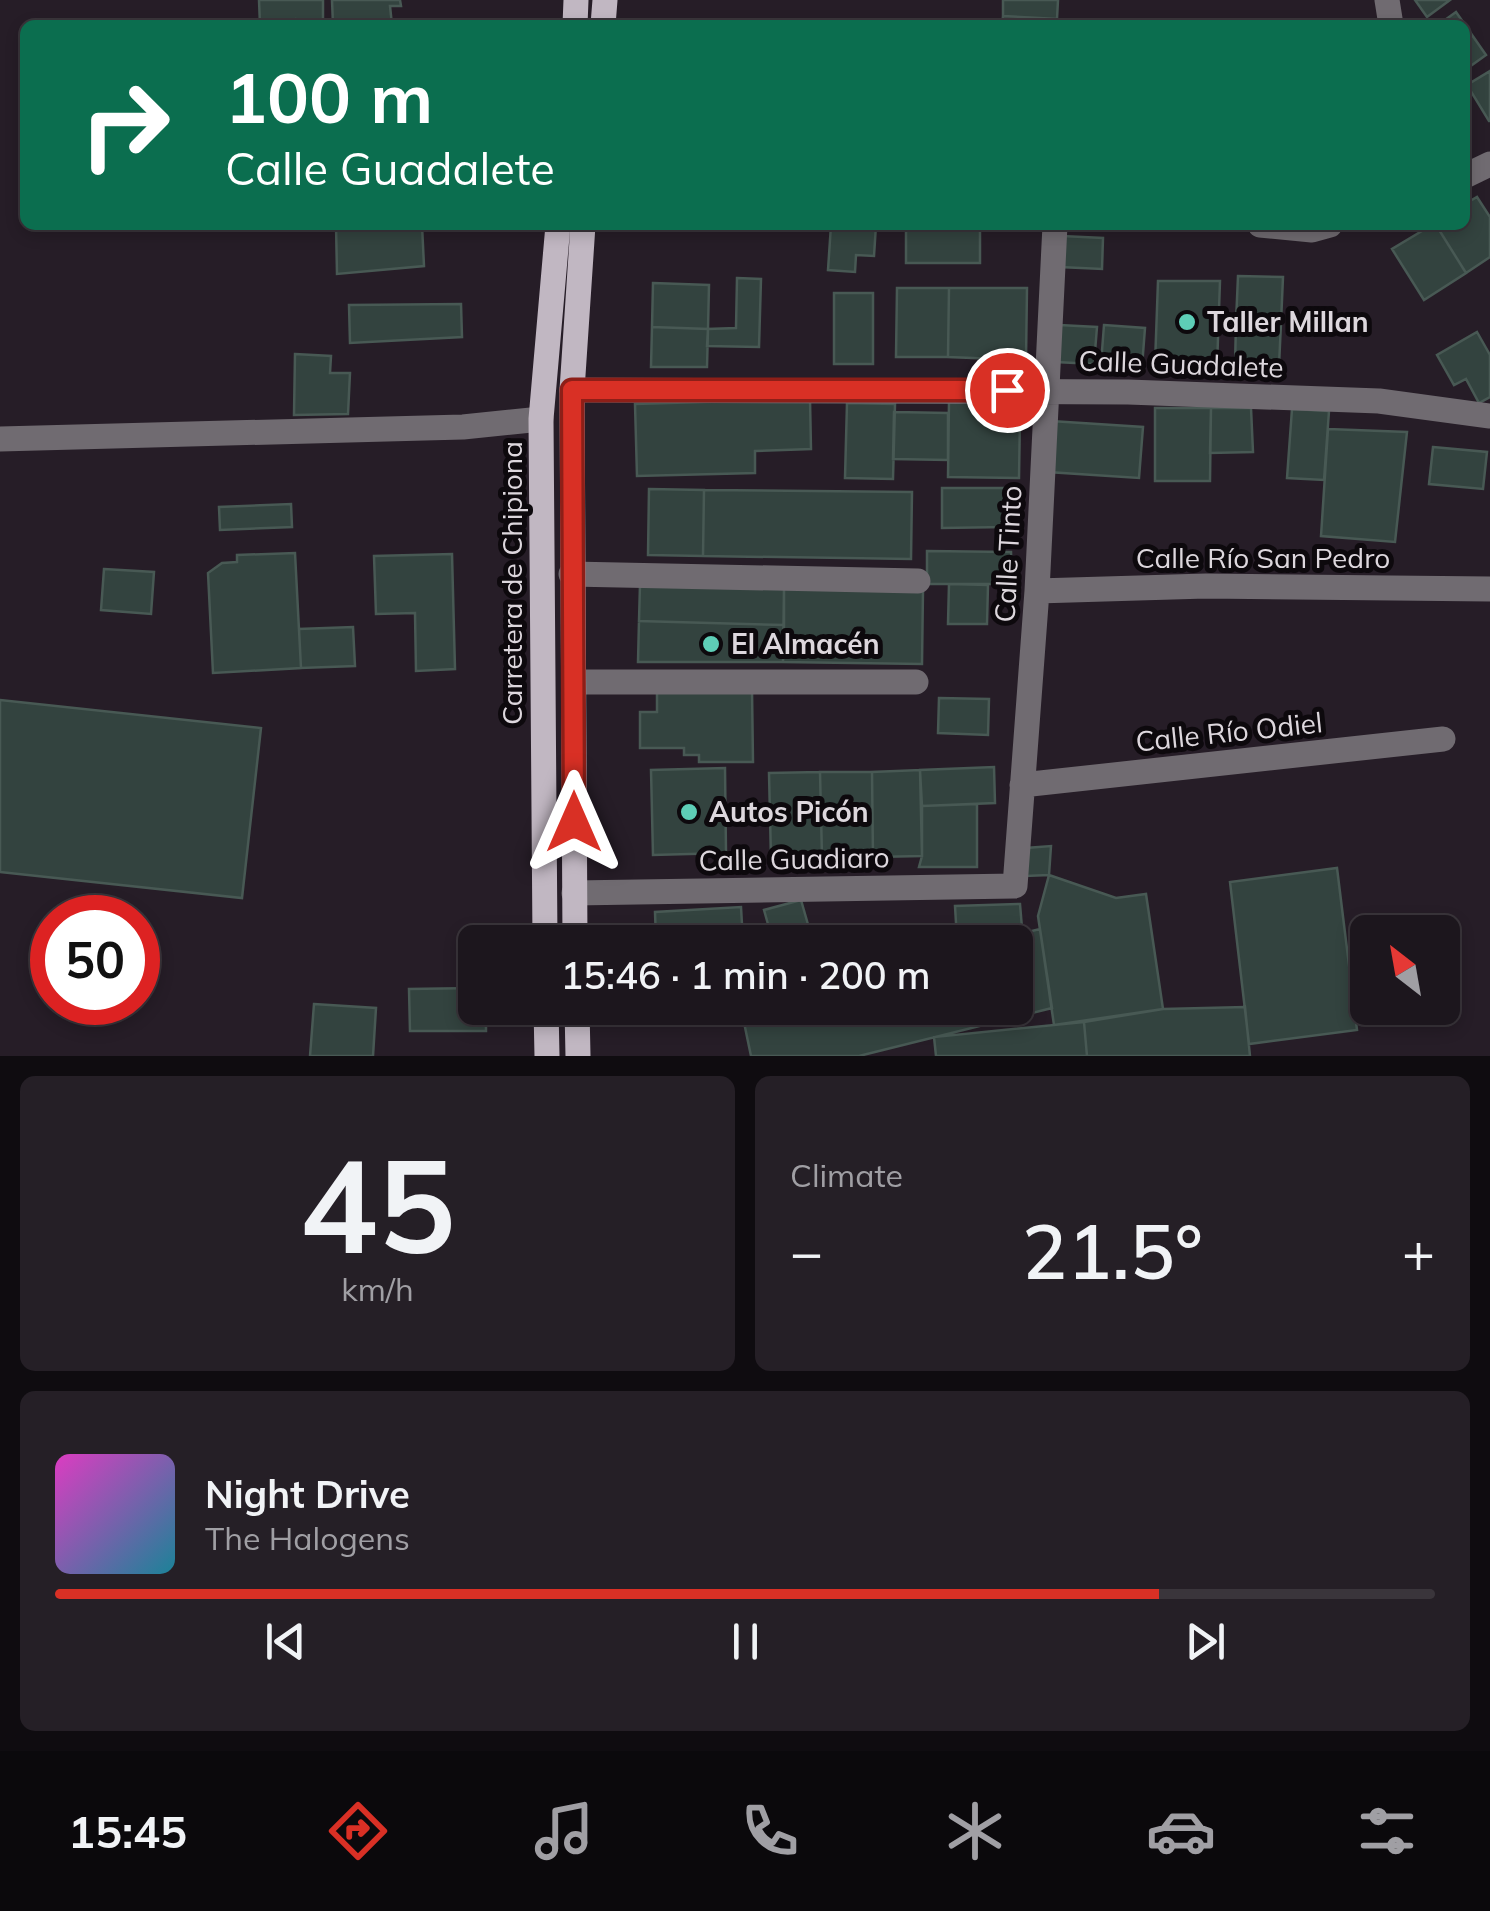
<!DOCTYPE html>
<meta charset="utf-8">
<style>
body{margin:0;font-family:Mulish,sans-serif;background:#251f26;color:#f1f3f6;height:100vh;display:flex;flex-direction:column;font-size:38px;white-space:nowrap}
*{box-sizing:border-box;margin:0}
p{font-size:32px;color:#a09fa4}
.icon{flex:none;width:55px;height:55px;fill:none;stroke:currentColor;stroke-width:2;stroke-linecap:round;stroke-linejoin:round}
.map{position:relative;height:1056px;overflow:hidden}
.side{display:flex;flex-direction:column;gap:20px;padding:20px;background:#0f0c10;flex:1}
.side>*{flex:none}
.top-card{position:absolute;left:20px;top:20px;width:1450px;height:210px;border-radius:15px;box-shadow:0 5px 15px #0003,0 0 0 2px #3a353b;background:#0b6e4f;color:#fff;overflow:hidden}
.needle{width:65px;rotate:329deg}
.fabs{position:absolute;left:1350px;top:915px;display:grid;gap:20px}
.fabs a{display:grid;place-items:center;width:110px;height:110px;border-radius:15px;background:#1c161d;box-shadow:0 5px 15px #0003,0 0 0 2px #3a353b;font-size:50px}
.speed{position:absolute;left:30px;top:895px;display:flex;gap:20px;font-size:50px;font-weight:700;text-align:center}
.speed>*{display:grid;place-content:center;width:130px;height:130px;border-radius:50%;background:#1c161d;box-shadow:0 5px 15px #0003,0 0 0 2px #3a353b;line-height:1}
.speed .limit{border:15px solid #d22;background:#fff;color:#111}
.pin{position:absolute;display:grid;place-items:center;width:85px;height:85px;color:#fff;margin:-42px;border:5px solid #fff;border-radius:50%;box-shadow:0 2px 10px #0007}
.me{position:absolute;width:110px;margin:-55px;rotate:0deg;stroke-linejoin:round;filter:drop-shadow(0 0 8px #0008)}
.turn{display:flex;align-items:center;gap:35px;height:210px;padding:0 40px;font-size:45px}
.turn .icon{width:130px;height:130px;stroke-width:2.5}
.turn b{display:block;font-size:70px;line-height:85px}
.big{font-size:75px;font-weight:600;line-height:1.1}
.side .widget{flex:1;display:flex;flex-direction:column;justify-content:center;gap:15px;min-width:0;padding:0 35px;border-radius:15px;background:#251f26}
.side .dial{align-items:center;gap:0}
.dial b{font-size:130px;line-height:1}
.song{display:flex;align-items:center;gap:30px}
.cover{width:120px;height:120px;border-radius:15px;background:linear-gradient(135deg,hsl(310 70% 55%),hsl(190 70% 35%))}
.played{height:10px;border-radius:5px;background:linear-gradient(90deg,#d93025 80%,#3a353b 80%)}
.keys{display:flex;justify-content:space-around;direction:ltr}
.heat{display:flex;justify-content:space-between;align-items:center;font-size:55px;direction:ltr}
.side .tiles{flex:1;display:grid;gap:20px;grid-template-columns:1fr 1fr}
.widget:last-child{grid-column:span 2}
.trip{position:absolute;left:458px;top:925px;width:575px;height:100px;border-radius:15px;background:#1c161d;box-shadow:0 5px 15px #0003,0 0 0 2px #3a353b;font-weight:600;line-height:100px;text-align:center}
.tab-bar{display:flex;height:160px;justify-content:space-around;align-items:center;background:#0b090c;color:#a09fa4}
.tab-bar .icon{width:70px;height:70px}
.tab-bar .active{color:#d93025}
.tab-bar b{font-size:45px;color:#f1f3f6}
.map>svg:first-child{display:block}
</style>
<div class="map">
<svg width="1490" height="1056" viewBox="0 0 1490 1056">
<rect width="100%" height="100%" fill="#261d27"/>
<path fill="#33433f" stroke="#485954" stroke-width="2.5" d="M259,0H323V22L296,19L295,25H260Z
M332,0H400L401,6H390L392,25H333Z
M1003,0H1058L1057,19L1003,16Z
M1415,0H1450L1427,17Z
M1456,12L1486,55L1465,70V25H1438Z
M1003,16L1057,19V25H1002Z
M1490,71V121H1489L1467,85Z
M1477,197L1490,217V257L1466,273L1436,225H1465V204Z
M336,225H422L424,266L337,274Z
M831,225H876L874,256L856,255L855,272L828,270Z
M906,225H980V263H906Z
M1432,225H1436L1466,273L1424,300L1392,249Z
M1062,236L1103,238L1102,269L1060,267Z
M1238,276L1283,277L1281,323L1236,322Z
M737,278L761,279L759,347L707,346L708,329L736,328Z
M1158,281H1220L1217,367L1155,364Z
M653,283L709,285L708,329L652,327Z
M897,288H949L948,357H896Z
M949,288H1027L1026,360L948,357Z
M834,293H873V364H834Z
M461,304L462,337L350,343L349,305Z
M1236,322L1281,323L1279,366H1235Z
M1059,325L1097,327L1094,364L1056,362Z
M1104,325L1145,328L1142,367L1101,364Z
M652,327L708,329L707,367H651Z
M1477,332L1490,355V397L1479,403L1466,379L1454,385L1437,355Z
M295,354L331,356L330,373H350L348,414L294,415Z
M810,399L811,449L755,451V473L637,476L635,404Z
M949,402H976V415L1020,416L1019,478L948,477Z
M847,403L895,404L893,479L845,478Z
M1155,408H1211L1210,481H1155Z
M1211,408H1251L1253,452L1210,453Z
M1292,409L1329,411L1324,480L1287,478Z
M894,412L948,413V460L893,459Z
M1051,421L1143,427L1139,478L1048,472Z
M1328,429L1407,432L1395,542L1321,536Z
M1433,447L1487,452L1483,489L1429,484Z
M942,488H1005V527L942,528Z
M649,489L704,490L703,556L648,555Z
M704,490L912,492L911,559L703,556Z
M291,504L292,527L220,530L219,507Z
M927,551L1011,552L1012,584H927Z
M295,553L301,668L213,673L208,573L222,563L237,562V555Z
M452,554L455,669L416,671L415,613L376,614L374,556Z
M104,569L154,572L151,614L101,610Z
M949,584L988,585L987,624H948Z
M640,585L784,588V625L639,621Z
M784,588L923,590L922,664L783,662Z
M639,621L784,625L783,662H638Z
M353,627L355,666L301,668L299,629Z
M752,690L753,762H699V755H684V748H640V712H657V692Z
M939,698L989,699L988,735L938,733Z
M0,700L261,728L242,898L0,872Z
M994,767L995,803L922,806L920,770Z
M725,768L726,853L653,855L651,770Z
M920,770L922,856L873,857L872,772Z
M820,772L822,857L771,859L769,773Z
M820,772H872L873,857H822Z
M977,804V867H919L922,856V806Z
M1051,846L1049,875L1025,876L1026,848Z
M1337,868L1357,1030L1249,1044L1230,882Z
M1049,875L1116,898L1146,894L1163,1009L1054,1025L1038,916Z
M801,900L813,942H773L764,910Z
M1020,904L1022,928L957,940L955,906Z
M741,907L743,942H656L655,912Z
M1040,929L1052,1008L859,1056H751L741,1008H1015V942H985Z
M475,988V1008H486V1031H410L409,989Z
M314,1004L376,1008L373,1056H310Z
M1245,1007L1250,1056H1087L1084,1022L1163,1009Z
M1084,1022L1087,1056H936L934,1037Z"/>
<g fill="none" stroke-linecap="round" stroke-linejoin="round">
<path stroke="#706b71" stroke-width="25" d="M1387,0L1391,25
M1465,176L1490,164
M1260,225L1312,230L1330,225
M572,390L1128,392L1379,401L1490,416
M0,439L463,427L541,419
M571,574L918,581
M1037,591L1206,586L1490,589
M574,682H916
M1022,785L1443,739
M574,893L1015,886L1037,591L1055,225"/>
<path stroke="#c1b7c2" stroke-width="25" d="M575,25L576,0
M603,25L605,0
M545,942L541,419L558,225
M575,942L572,390L583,225
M546,1008L547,1056
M577,1008L578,1056"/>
</g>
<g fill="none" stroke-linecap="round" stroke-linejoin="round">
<defs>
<path id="route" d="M574,822L572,390H1007"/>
</defs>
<use href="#route" stroke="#8d1f18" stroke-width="25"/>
<use href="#route" stroke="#d93025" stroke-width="18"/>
</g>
<g fill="#5eceb7" stroke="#0d090d" stroke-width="4">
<circle cx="1187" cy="322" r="10"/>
<circle cx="711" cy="644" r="10"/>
<circle cx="689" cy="812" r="10"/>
</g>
<g text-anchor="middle" stroke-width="10" stroke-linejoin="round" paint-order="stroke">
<g font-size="28" font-weight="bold" fill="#ddd7dd" stroke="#0d090d" text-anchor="start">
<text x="1207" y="332">Taller Millan</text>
<text x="731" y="654">El Almacén</text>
<text x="709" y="822">Autos Picón</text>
</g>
<g font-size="28" fill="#ddd7dd" stroke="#0d090d">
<text transform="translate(1181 364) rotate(2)" y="10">Calle Guadalete</text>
<text transform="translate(1008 554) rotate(-87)" y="10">Calle Tinto</text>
<text x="1263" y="568">Calle Río San Pedro</text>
<text transform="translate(512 583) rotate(-90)" y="10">Carretera de Chipiona</text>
<text transform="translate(1229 732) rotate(-6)" y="10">Calle Río Odiel</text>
<text transform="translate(794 859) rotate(-1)" y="10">Calle Guadiaro</text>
</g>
</g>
</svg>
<div class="fabs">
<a><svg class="needle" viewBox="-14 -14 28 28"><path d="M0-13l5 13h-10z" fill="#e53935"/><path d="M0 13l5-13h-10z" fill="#a09fa4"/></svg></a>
</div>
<div class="speed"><div class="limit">50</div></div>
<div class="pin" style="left:1007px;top:390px;background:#d93025"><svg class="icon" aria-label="arrive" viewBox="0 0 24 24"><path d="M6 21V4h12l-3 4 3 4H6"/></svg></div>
<svg class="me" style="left:574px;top:822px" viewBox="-20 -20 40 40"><path d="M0-17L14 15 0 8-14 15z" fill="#d93025" stroke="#fff" stroke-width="4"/></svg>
<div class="trip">15:46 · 1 min · 200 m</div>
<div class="top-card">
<div class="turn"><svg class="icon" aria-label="right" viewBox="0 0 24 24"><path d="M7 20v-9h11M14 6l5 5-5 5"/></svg><div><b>100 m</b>Calle Guadalete</div></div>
</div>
</div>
<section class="side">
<div class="tiles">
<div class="widget dial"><b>45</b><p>km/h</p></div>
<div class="widget"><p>Climate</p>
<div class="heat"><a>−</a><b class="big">21.5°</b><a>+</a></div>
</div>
<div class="widget">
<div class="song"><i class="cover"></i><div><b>Night Drive</b><p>The Halogens</p></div></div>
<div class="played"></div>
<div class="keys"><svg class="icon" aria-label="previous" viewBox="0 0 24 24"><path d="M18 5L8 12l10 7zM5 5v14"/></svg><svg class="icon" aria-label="pause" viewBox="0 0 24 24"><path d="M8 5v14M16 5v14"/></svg><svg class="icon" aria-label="next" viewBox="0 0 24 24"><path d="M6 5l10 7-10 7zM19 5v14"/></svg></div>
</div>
</div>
</section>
<nav class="tab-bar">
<b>15:45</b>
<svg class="icon active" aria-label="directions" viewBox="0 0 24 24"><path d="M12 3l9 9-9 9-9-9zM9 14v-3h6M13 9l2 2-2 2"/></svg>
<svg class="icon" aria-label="music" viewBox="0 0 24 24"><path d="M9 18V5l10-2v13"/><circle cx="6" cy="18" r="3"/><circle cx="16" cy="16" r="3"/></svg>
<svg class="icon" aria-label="phone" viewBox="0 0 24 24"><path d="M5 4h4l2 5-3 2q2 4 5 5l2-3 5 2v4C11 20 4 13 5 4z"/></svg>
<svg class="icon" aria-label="climate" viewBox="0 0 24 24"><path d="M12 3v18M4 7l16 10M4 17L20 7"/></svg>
<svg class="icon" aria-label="car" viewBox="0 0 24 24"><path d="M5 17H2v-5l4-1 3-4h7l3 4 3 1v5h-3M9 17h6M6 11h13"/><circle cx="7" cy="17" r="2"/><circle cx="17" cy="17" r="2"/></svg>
<svg class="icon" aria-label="filters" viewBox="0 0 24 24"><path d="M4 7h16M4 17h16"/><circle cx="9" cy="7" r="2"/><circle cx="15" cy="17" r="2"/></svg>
</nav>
